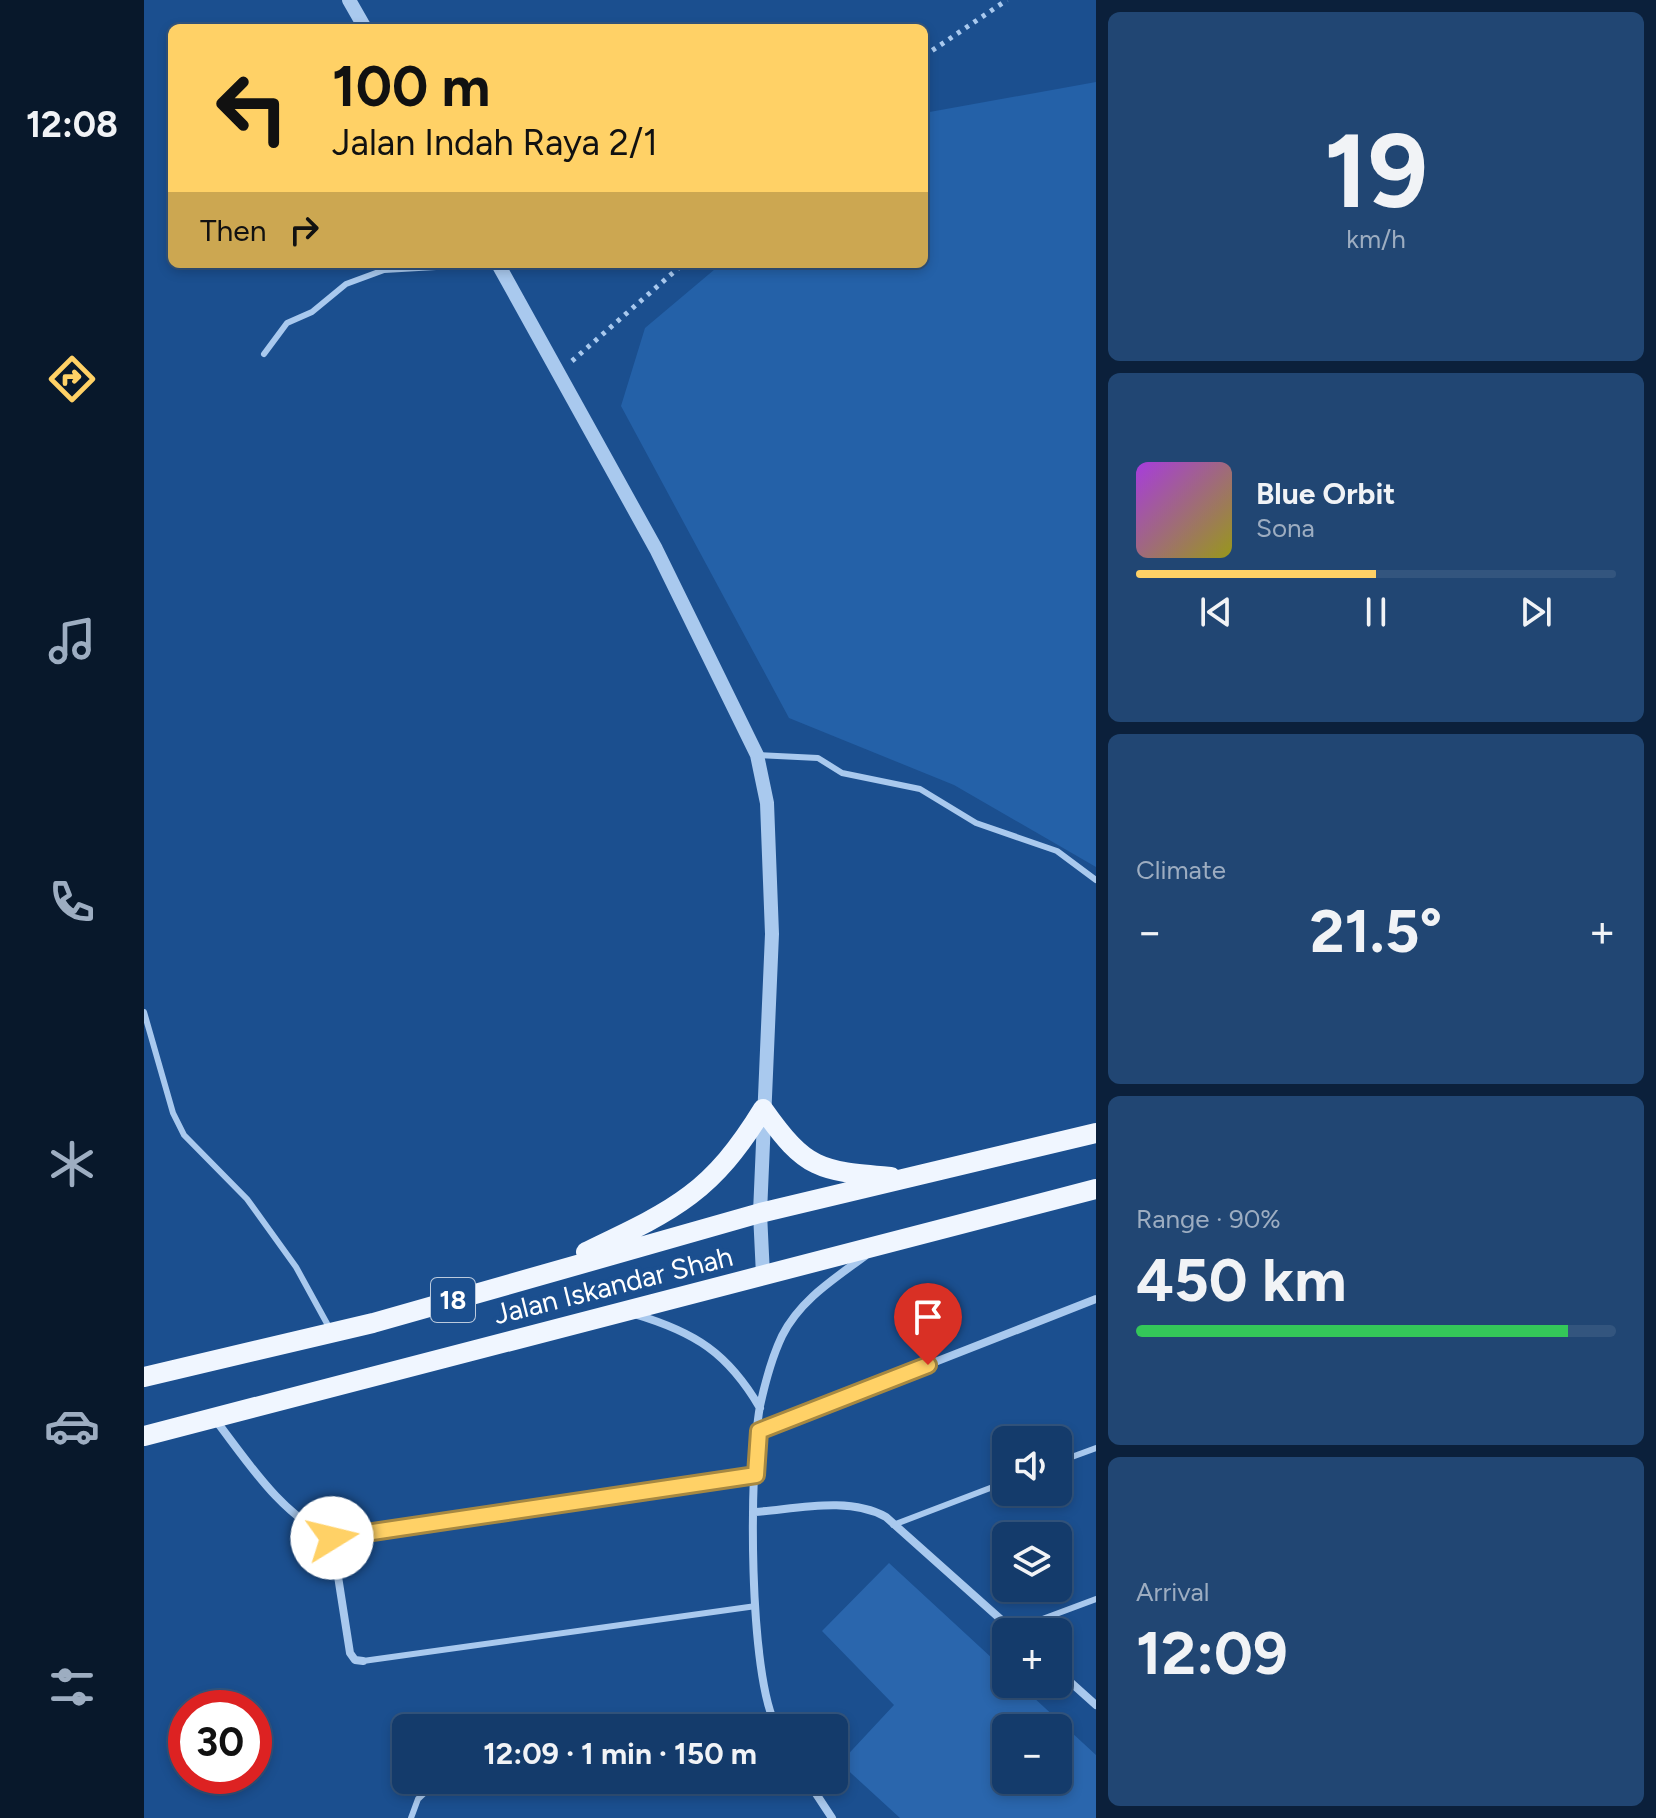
<!DOCTYPE html>
<meta charset="utf-8">
<style>
body{margin:0;font-family:Figtree,sans-serif;background:#214673;color:#f1f3f6;height:100vh;display:flex;flex-direction:column;font-size:30px;white-space:nowrap}
*{box-sizing:border-box;margin:0}
p{font-size:26px;color:#9dadc1}
.icon{flex:none;width:44px;height:44px;fill:none;stroke:currentColor;stroke-width:2;stroke-linecap:round;stroke-linejoin:round}
.map{position:relative;flex:1;overflow:hidden}
.sheet{display:flex;flex-direction:column;gap:12px;padding:12px;background:#0b203b;width:560px}
.sheet>*{flex:none}
.top-card{position:absolute;left:24px;top:24px;width:760px;height:244px;border-radius:12px;box-shadow:0 4px 12px #0003,0 0 0 2px #33557e;background:#ffd166;color:#111;overflow:hidden}
.fabs{position:absolute;left:848px;top:1426px;display:grid;gap:16px}
.fabs a{display:grid;place-items:center;width:80px;height:80px;border-radius:12px;background:#143b6b;box-shadow:0 4px 12px #0003,0 0 0 2px #33557e;font-size:40px}
.speed{position:absolute;left:24px;top:1690px;display:flex;gap:16px;font-size:40px;font-weight:700;text-align:center}
.speed>*{display:grid;place-content:center;width:104px;height:104px;border-radius:50%;background:#143b6b;box-shadow:0 4px 12px #0003,0 0 0 2px #33557e;line-height:1}
.speed .limit{border:12px solid #d22;background:#fff;color:#111}
.pin{position:absolute;display:grid;place-items:center;width:68px;height:68px;color:#fff;margin:-82px -34px;border-radius:50% 50% 50% 0;rotate:-45deg;box-shadow:0 0 8px #0007}
.pin .icon{rotate:45deg}
.me{position:absolute;width:88px;margin:-44px;rotate:81deg;stroke-linejoin:round;filter:drop-shadow(0 0 6px #0008)}
.turn{display:flex;align-items:center;gap:28px;height:168px;padding:0 32px;font-size:36px}
.turn .icon{width:104px;height:104px;stroke-width:2.5}
.turn b{display:block;font-size:56px;line-height:68px}
.then{display:flex;align-items:center;height:76px;padding:0 32px;background:#0003;gap:16px;font-size:30px}
.big{font-size:60px;font-weight:700;line-height:1.1}
.sheet .widget{flex:1;display:flex;flex-direction:column;justify-content:center;gap:12px;min-width:0;padding:0 28px;border-radius:12px;background:#214673}
.sheet .dial{align-items:center;gap:0}
.dial b{font-size:104px;line-height:1}
.song{display:flex;align-items:center;gap:24px}
.cover{width:96px;height:96px;border-radius:12px;background:linear-gradient(135deg,hsl(280 70% 55%),hsl(60 70% 35%))}
.played{height:8px;border-radius:4px;background:linear-gradient(90deg,#ffd166 50%,#33557e 50%)}
.keys{display:flex;justify-content:space-around;direction:ltr}
.heat{display:flex;justify-content:space-between;align-items:center;font-size:44px;direction:ltr}
.charge{height:12px;border-radius:6px;background:linear-gradient(90deg,#34c759 90%,#33557e 0)}
.trip{position:absolute;left:248px;top:1714px;width:456px;height:80px;border-radius:12px;background:#143b6b;box-shadow:0 4px 12px #0003,0 0 0 2px #33557e;font-weight:700;line-height:80px;text-align:center}
main{display:flex;flex:1;min-height:0}
.dock{display:flex;flex-direction:column;width:144px;justify-content:space-around;align-items:center;background:#08182b;color:#9dadc1}
.dock .icon{width:56px;height:56px}
.dock .selected{color:#ffd166}
.dock b{font-size:36px;color:#f1f3f6}
.map>svg:first-child{display:block}
</style>
<main>
<nav class="dock">
<b>12:08</b>
<svg class="icon selected" aria-label="directions" viewBox="0 0 24 24"><path d="M12 3l9 9-9 9-9-9zM9 14v-3h6M13 9l2 2-2 2"/></svg>
<svg class="icon" aria-label="music" viewBox="0 0 24 24"><path d="M9 18V5l10-2v13"/><circle cx="6" cy="18" r="3"/><circle cx="16" cy="16" r="3"/></svg>
<svg class="icon" aria-label="phone" viewBox="0 0 24 24"><path d="M5 4h4l2 5-3 2q2 4 5 5l2-3 5 2v4C11 20 4 13 5 4z"/></svg>
<svg class="icon" aria-label="climate" viewBox="0 0 24 24"><path d="M12 3v18M4 7l16 10M4 17L20 7"/></svg>
<svg class="icon" aria-label="car" viewBox="0 0 24 24"><path d="M5 17H2v-5l4-1 3-4h7l3 4 3 1v5h-3M9 17h6M6 11h13"/><circle cx="7" cy="17" r="2"/><circle cx="17" cy="17" r="2"/></svg>
<svg class="icon" aria-label="filters" viewBox="0 0 24 24"><path d="M4 7h16M4 17h16"/><circle cx="9" cy="7" r="2"/><circle cx="15" cy="17" r="2"/></svg>
</nav>
<div class="map">
<svg width="952" height="1818" viewBox="0 0 952 1818">
<rect width="100%" height="100%" fill="#1b4f8f"/>
<path fill="#2461a8" d="M952,82V867L810,785L645,718L477,406L501,328L577,264H780V113Z"/>
<path fill="#2a66ad" fill-rule="evenodd" d="M745,1563L862,1671V1684H875L952,1755V1818H756L696,1763L750,1705L678,1631ZM862,1728H914V1780H862Z"/>
<g fill="none" stroke-linecap="round" stroke-linejoin="round">
<path stroke="#a9c9ee" stroke-width="5" stroke-dasharray="4 6" stroke-linecap="butt" d="M780,56L863,0
M428,361L539,264"/>
<path stroke="#a9c9ee" stroke-width="6" d="M120,354L143,323L168,312L202,284L240,270L344,264
M613,755L674,758L698,773L776,789L832,823L913,851L952,880
M0,1012L29,1113L40,1135L103,1199L152,1267L186,1329
M914,1462L952,1448
M749,1525L862,1482
M869,1630L952,1599
M219,1661L612,1606
M560,1728L630,1721
M267,1818L274,1799L294,1780"/>
<path stroke="#a9c9ee" stroke-width="8" d="M490,1314C551,1332 584,1353 616,1408
M70,1418C104,1462 136,1514 188,1538L612,1475
M615,1431L952,1299
M611,1512C652,1509 705,1496 742,1517L871,1632
M188,1538L206,1653L211,1660L219,1661
M914,1671L952,1705
M633,1728C604,1676 605,1468 616,1406C621,1383 628,1357 638,1336C656,1300 690,1279 721,1256
M663,1780L688,1818"/>
<path stroke="#a9c9ee" stroke-width="14" d="M205,0L221,28
M354,264L512,549L613,755L623,803L628,934L616,1213L619,1275"/>
<path stroke="#f0f6ff" stroke-width="20" d="M442,1252C530,1210 567,1194 619,1109C662,1170 675,1171 747,1177
M0,1377L229,1323L616,1213L952,1133
M0,1436L952,1189"/>
</g>
<g fill="none" stroke-linecap="round" stroke-linejoin="round">
<defs>
<path id="route" d="M188,1538L612,1475L615,1431L784,1365"/>
</defs>
<use href="#route" stroke="#a68842" stroke-width="20"/>
<use href="#route" stroke="#ffd166" stroke-width="14"/>
</g>
<g text-anchor="middle" stroke-width="8" stroke-linejoin="round" paint-order="stroke">
<rect fill="#1b4f8f" stroke="#bbcadd" stroke-width="2" x="287" y="1278" width="44" height="44" rx="6"/>
<g font-size="26" font-weight="bold" fill="#fff">
<text x="309" y="1309">18</text>
</g>
<g font-size="28" fill="#fff" stroke="#1b4f8f">
<text transform="translate(469 1285) rotate(-14)" y="10">Jalan Iskandar Shah</text>
</g>
</g>
</svg>
<div class="fabs">
<a><svg class="icon" aria-label="sound" viewBox="0 0 24 24"><path d="M4 9h4l5-4v14l-5-4H4zM17 9q2 3 0 6"/></svg></a>
<a><svg class="icon" aria-label="layers" viewBox="0 0 24 24"><path d="M12 4l9 5-9 5-9-5zM3 14l9 5 9-5"/></svg></a>
<a>+</a>
<a>−</a>
</div>
<div class="speed"><div class="limit">30</div></div>
<div class="pin" style="left:784px;top:1365px;background:#d93025"><svg class="icon" aria-label="arrive" viewBox="0 0 24 24"><path d="M6 21V4h12l-3 4 3 4H6"/></svg></div>
<svg class="me" style="left:188px;top:1538px" viewBox="-20 -20 40 40"><circle r="19" fill="#fff"/><path d="M0-13L10 11 0 6-10 11z" fill="#ffd166"/></svg>
<div class="trip">12:09 · 1 min · 150 m</div>
<div class="top-card">
<div class="turn"><svg class="icon" aria-label="left" viewBox="0 0 24 24"><path d="M17 20v-9H6M10 6l-5 5 5 5"/></svg><div><b>100 m</b>Jalan Indah Raya 2/1</div></div>
<div class="then">Then<svg class="icon" aria-label="right" viewBox="0 0 24 24"><path d="M7 20v-9h11M14 6l5 5-5 5"/></svg></div>
</div>
</div>
<section class="sheet">
<div class="widget dial"><b>19</b><p>km/h</p></div>
<div class="widget">
<div class="song"><i class="cover"></i><div><b>Blue Orbit</b><p>Sona</p></div></div>
<div class="played"></div>
<div class="keys"><svg class="icon" aria-label="previous" viewBox="0 0 24 24"><path d="M18 5L8 12l10 7zM5 5v14"/></svg><svg class="icon" aria-label="pause" viewBox="0 0 24 24"><path d="M8 5v14M16 5v14"/></svg><svg class="icon" aria-label="next" viewBox="0 0 24 24"><path d="M6 5l10 7-10 7zM19 5v14"/></svg></div>
</div>
<div class="widget"><p>Climate</p>
<div class="heat"><a>−</a><b class="big">21.5°</b><a>+</a></div>
</div>
<div class="widget"><p>Range · 90%</p><b class="big">450 km</b><div class="charge"></div></div>
<div class="widget"><p>Arrival</p><b class="big">12:09</b></div>
</section>
</main>
